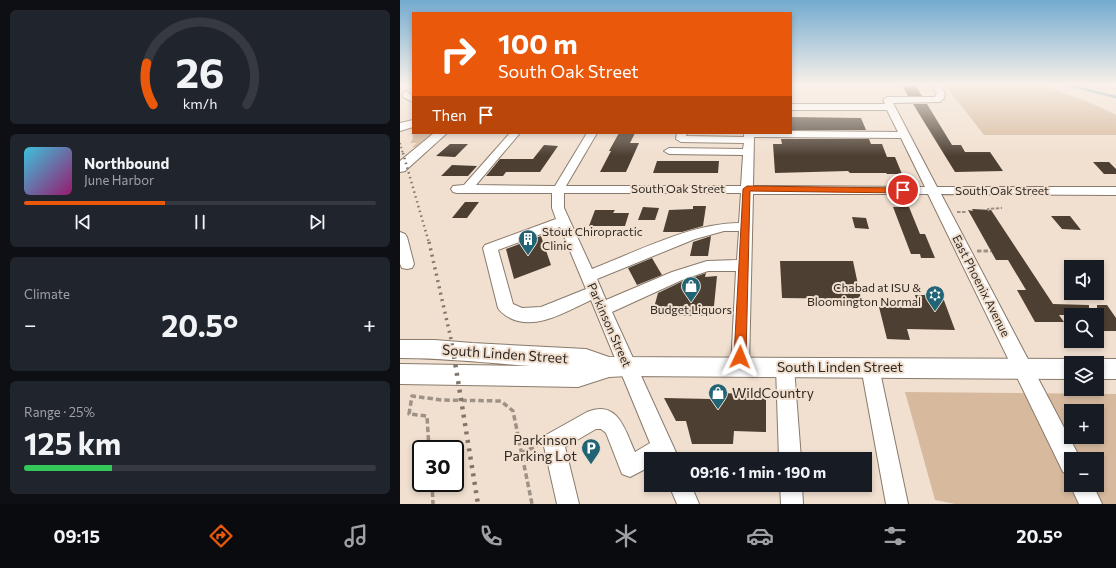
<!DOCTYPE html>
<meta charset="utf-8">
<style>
body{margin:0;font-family:Commissioner,sans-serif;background:#20242c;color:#f1f3f6;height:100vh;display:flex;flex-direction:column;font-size:15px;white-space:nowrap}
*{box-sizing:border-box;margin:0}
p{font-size:13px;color:#9ea1a6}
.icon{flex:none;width:22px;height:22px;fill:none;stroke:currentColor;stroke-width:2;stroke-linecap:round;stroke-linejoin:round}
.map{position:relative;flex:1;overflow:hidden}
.drawer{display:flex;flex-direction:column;gap:10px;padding:10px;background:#0d0f14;width:400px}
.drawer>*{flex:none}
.guide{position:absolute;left:12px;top:12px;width:380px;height:122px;border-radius:0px;box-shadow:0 2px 6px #0003;background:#ea580c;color:#fff;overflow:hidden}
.fabs{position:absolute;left:664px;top:260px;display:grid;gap:8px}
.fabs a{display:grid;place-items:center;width:40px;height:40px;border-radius:0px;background:#171b24;box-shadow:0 2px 6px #0003;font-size:20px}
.speed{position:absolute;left:12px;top:440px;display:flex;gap:8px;font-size:20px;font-weight:700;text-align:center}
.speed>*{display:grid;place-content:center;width:52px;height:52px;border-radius:50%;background:#171b24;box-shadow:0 2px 6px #0003;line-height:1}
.speed .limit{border:2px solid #111;border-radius:6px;background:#fff;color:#111}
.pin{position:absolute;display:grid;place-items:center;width:34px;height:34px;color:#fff;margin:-17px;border:2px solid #fff;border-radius:50%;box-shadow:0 1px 4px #0007}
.me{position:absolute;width:44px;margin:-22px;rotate:2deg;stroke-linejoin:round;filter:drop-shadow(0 0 3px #0008)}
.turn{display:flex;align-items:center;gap:14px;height:84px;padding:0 20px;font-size:18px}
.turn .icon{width:52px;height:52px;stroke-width:2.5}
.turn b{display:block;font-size:28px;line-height:34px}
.then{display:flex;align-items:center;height:38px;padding:0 20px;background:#0003;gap:8px;font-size:15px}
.big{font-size:30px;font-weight:700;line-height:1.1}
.drawer .tile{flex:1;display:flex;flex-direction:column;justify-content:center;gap:6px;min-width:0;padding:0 14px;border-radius:6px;background:#20242c}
.drawer .dial{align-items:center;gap:0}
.dial svg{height:104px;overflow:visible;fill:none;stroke:#363941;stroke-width:7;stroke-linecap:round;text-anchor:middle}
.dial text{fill:#f1f3f6;stroke:none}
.song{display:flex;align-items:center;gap:12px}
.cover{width:48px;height:48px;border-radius:6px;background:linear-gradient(135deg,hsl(190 70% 55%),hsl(320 70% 35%))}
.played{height:4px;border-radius:2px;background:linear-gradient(90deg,#ea580c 40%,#363941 40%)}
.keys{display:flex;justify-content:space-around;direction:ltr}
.heat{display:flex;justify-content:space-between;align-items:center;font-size:22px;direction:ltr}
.charge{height:6px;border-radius:3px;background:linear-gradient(90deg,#34c759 25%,#363941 0)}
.trip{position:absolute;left:244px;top:452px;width:228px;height:40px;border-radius:0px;background:#171b24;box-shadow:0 2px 6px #0003;font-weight:700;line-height:40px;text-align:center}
.menu{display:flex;height:64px;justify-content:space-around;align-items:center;background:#090b0e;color:#9ea1a6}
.menu .icon{width:28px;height:28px}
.menu .active{color:#ea580c}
.menu b{font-size:18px;color:#f1f3f6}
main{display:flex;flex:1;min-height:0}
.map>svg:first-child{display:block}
</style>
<main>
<section class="drawer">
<div class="tile dial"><svg viewBox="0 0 100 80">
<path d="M14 69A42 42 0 1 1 86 69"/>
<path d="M14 69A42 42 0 0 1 9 37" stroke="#ea580c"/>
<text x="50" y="56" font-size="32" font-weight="700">26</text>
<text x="50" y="72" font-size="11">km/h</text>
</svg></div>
<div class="tile">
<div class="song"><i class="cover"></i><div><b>Northbound</b><p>June Harbor</p></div></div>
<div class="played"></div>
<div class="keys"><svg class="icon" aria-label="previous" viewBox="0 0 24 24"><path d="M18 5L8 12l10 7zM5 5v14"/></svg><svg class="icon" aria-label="pause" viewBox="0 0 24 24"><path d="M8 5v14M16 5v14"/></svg><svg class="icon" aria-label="next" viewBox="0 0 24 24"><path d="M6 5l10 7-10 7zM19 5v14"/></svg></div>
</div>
<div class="tile"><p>Climate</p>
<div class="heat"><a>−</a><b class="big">20.5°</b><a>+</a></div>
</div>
<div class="tile"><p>Range · 25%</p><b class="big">125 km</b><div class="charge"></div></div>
</section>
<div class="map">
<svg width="716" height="504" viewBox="0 0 716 504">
<rect width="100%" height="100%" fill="#f1e0d0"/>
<path fill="#d7ba9e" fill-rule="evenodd" d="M545,85H637C664,92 691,102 716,115V135H584Z
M11,126H13V133H34L15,147H12L17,143H10C15,138 12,132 11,126Z
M505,392L716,394V504H555L535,500ZM671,411H697V437H671ZM671,459H697V485H671Z"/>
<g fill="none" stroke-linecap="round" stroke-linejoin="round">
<path stroke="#649aaa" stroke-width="2.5" d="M668,85L716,97"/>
</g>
<path fill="#4d3f32" d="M502,85H515L522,96H508Z
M513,104H527L552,145H561L565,152H590L603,171L555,172Z
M391,117L461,118L466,130H391Z
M219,133H235L230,143H239L226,172H200L211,151H209Z
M381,139H469L471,144H482L487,157H495L502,174H487L486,173H450L448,171L375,173L373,144H382Z
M50,144H68L55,157L36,156Z
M144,145L158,146L140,172H106L103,176H86L100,159H133Z
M257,161H319L318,173H253Z
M693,162H709L716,169V174H704Z
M52,165L77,166L68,176H41Z
M65,202H79L67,218H52Z
M293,206H306L303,226L282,232H263L269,210L293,209Z
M243,207L259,208L255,220H238Z
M493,207H509L520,234H525L535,258H521L520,254H511Z
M572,209L591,210L653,304L689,305V315H659L664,322H635L617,290H626L608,260H596L568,210L573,211Z
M195,210H215L213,213H229L225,226H189Z
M651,216H670L681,230L662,229Z
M452,217L466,218L469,229L455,228Z
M141,236L151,265L114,279L106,249Z
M311,236L308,256H290L293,242Z
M252,258L262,275L237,285L228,268Z
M380,261H453L461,299L382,298Z
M306,273L305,277L317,276L313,316L252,315L258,293L283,281Z
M515,295H542L555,330L507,329L510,340L487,339L479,307H519Z
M697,305H707L716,318V331H697Z
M311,393L366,394V432L334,431L333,444H292L286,421H276L264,398L311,399Z"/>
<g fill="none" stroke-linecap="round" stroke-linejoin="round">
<defs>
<path id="minor" d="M531,85H539L545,93L544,98L540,102L493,103L537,187H716V195L541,194L679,456L680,459H671V475L663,472L528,194H353L349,366L346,372L340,374L334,372L331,366L336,271H308L282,280L212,312L279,459H251V466L230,477L222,474L206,433L201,429H196L165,447L179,504H157L143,442L146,435L187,412C218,399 225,430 235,452L250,443L191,300C167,311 136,331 110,318C105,315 101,313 98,308L83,248L85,245L156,219L152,208V193H57L53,192L51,189L53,186L64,185L110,133H120L76,185L155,186L187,133H197L166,186H341L343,155L269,154L264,151L269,148L343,149L344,143L281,142L276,139L277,133H287L286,136L344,137V133H391V131L498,132L487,110H391V104H485L483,100L487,97H535L537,93ZM354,137L501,138L525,187L353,186ZM164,193H341L339,223C292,223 236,252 192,269L164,208ZM160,227L186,289L141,307L122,308L113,304L98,250ZM324,231H339L337,260L307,261L272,272L206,300L197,279L295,239Z
M6,91L13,96V102L3,97L2,94Z
M0,232L5,234L7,237L14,264L12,268L7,269L2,268L0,264Z
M385,359L391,361L394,367L401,459H379L376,367L379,361Z
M470,359L476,361L479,367L508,504H486L461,367L464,361Z
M671,483V485H693L702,504H679L670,485Z
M269,485H291L299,504H277Z
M380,485H402L403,504H381Z"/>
<path id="major" d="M13,120V127L0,131V123Z
M34,133H47L5,171L0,172V161Z
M0,340H35L72,343L186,349L209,357L671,359L679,363H671V379L228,376L209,377L178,387L0,384V364L131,366C87,363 44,358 0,358Z
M697,359H716V379H697V363H689Z"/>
</defs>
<use href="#minor" stroke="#897a6b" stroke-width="2"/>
<use href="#major" stroke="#897a6b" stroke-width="2"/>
<path stroke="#9e9186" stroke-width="2" stroke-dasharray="3.5 1.5" stroke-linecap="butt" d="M589,211L588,209L602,208
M557,212H567"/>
<path stroke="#9e9186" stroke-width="3" stroke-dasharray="4.5 2" stroke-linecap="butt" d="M577,251H591"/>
<path stroke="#9e9186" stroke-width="3.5" stroke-dasharray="5.5 3" stroke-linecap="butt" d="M29,449L27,416L9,414L12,396L42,400L101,401L113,411L132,504
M121,453L137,446
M32,483L33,504"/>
<use href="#minor" fill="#fff" fill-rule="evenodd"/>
<use href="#major" fill="#fff" fill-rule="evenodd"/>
<path stroke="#81766c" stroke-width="2" stroke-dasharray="1.5 2.5" stroke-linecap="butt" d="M0,143L3,154"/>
<path stroke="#81766c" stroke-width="2.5" stroke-dasharray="1.5 3.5" stroke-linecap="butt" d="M3,153L29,243"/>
<path stroke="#81766c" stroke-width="3.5" stroke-dasharray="2 4.5" stroke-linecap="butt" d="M29,242L55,357"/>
<path stroke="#81766c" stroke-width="4.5" stroke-dasharray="3 5.5" stroke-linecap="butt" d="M54,356L78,504"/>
</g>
<linearGradient id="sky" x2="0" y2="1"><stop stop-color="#73aacf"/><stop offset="0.54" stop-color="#f9f1ea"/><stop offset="1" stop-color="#f9f1ea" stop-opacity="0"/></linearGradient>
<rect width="716" height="156" fill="url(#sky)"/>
<path fill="#ea580c" stroke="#983908" d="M347,186L503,188L507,190L503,193L350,191L346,357L344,361L340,362L336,361L334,357L343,189Z"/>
<defs>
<symbol id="building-pin" viewBox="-11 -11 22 30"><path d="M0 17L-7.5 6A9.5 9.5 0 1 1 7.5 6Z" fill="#206476" stroke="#f1e0d0"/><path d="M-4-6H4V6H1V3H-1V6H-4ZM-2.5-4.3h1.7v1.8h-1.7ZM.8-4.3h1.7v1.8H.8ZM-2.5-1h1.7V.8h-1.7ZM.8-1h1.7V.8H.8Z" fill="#fff"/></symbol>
<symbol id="shop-pin" viewBox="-11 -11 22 30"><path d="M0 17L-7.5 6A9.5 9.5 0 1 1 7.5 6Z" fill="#206476" stroke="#f1e0d0"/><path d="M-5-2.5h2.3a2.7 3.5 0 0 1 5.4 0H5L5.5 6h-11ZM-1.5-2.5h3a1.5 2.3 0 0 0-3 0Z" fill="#fff"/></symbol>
<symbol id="synagogue-pin" viewBox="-11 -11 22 30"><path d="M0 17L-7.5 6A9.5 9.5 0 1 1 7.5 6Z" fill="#206476" stroke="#f1e0d0"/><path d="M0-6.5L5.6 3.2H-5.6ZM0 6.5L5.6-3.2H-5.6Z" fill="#fff"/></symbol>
<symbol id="parking-pin" viewBox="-11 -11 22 30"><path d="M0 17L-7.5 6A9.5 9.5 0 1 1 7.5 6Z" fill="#206476" stroke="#f1e0d0"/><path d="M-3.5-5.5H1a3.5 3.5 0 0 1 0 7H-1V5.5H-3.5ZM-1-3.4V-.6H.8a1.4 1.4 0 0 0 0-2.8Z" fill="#fff"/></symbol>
</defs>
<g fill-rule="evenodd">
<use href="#building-pin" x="117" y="228" width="22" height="30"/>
<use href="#shop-pin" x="280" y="275" width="22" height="30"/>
<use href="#synagogue-pin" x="524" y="284" width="22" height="30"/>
<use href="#shop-pin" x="307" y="382" width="22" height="30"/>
<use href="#parking-pin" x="180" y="437" width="22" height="30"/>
</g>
<g text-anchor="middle" stroke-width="4" stroke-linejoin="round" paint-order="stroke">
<g font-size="12" fill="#312a24" stroke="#f1e0d0">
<text x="278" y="193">South Oak Street</text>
<text x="602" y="195">South Oak Street</text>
<text transform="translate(581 286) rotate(63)" y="4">East Phoenix Avenue</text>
<text transform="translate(209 325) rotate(66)" y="4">Parkinson Street</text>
</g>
<g font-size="12" fill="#312a24" stroke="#f1e0d0" text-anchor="start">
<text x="142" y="236">Stout Chiropractic<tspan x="142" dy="14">Clinic</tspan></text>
<text x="521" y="292" text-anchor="end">Chabad at ISU &amp;<tspan x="521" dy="14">Bloomington Normal</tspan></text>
<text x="291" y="314" text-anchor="middle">Budget Liquors</text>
</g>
<g font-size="14" fill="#312a24" stroke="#f1e0d0">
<text transform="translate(105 354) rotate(4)" y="5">South Linden Street</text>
<text x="440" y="372">South Linden Street</text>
</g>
<g font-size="14" fill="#312a24" stroke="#f1e0d0" text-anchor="start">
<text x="332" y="398">WildCountry</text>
<text x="177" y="445" text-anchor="end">Parkinson<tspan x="177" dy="16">Parking Lot</tspan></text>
</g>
</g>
</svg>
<div class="fabs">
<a><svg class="icon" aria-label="sound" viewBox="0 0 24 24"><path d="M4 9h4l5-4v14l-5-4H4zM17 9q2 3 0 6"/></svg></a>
<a><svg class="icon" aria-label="search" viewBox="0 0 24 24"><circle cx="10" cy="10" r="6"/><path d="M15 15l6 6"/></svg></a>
<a><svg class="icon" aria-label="layers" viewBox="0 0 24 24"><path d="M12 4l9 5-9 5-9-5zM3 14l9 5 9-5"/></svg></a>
<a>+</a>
<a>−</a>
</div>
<div class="speed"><div class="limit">30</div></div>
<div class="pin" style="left:503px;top:190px;background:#d93025"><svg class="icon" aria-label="arrive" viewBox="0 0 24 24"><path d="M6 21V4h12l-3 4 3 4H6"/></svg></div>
<svg class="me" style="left:340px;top:357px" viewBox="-20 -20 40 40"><path d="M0-17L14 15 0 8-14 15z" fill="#ea580c" stroke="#fff" stroke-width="4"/></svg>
<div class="trip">09:16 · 1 min · 190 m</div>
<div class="guide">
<div class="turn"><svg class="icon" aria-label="right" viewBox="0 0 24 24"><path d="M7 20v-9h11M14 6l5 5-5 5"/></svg><div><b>100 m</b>South Oak Street</div></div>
<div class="then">Then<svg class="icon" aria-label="arrive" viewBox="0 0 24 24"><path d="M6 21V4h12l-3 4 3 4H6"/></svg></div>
</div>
</div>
</main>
<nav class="menu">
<b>09:15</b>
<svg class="icon active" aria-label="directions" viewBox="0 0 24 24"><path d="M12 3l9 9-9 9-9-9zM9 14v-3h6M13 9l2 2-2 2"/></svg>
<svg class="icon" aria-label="music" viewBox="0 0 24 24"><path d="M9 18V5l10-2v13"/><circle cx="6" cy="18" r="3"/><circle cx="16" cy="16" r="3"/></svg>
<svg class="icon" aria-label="phone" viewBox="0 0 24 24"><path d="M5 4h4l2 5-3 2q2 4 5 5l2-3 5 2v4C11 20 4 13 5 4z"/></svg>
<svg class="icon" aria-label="climate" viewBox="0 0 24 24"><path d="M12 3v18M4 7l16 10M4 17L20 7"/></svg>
<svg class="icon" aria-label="car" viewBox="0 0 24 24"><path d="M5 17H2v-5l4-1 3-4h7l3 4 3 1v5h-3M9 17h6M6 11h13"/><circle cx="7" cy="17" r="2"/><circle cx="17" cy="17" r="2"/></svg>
<svg class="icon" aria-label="filters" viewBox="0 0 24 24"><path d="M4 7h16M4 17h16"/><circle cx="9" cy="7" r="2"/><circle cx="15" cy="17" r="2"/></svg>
<b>20.5°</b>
</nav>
